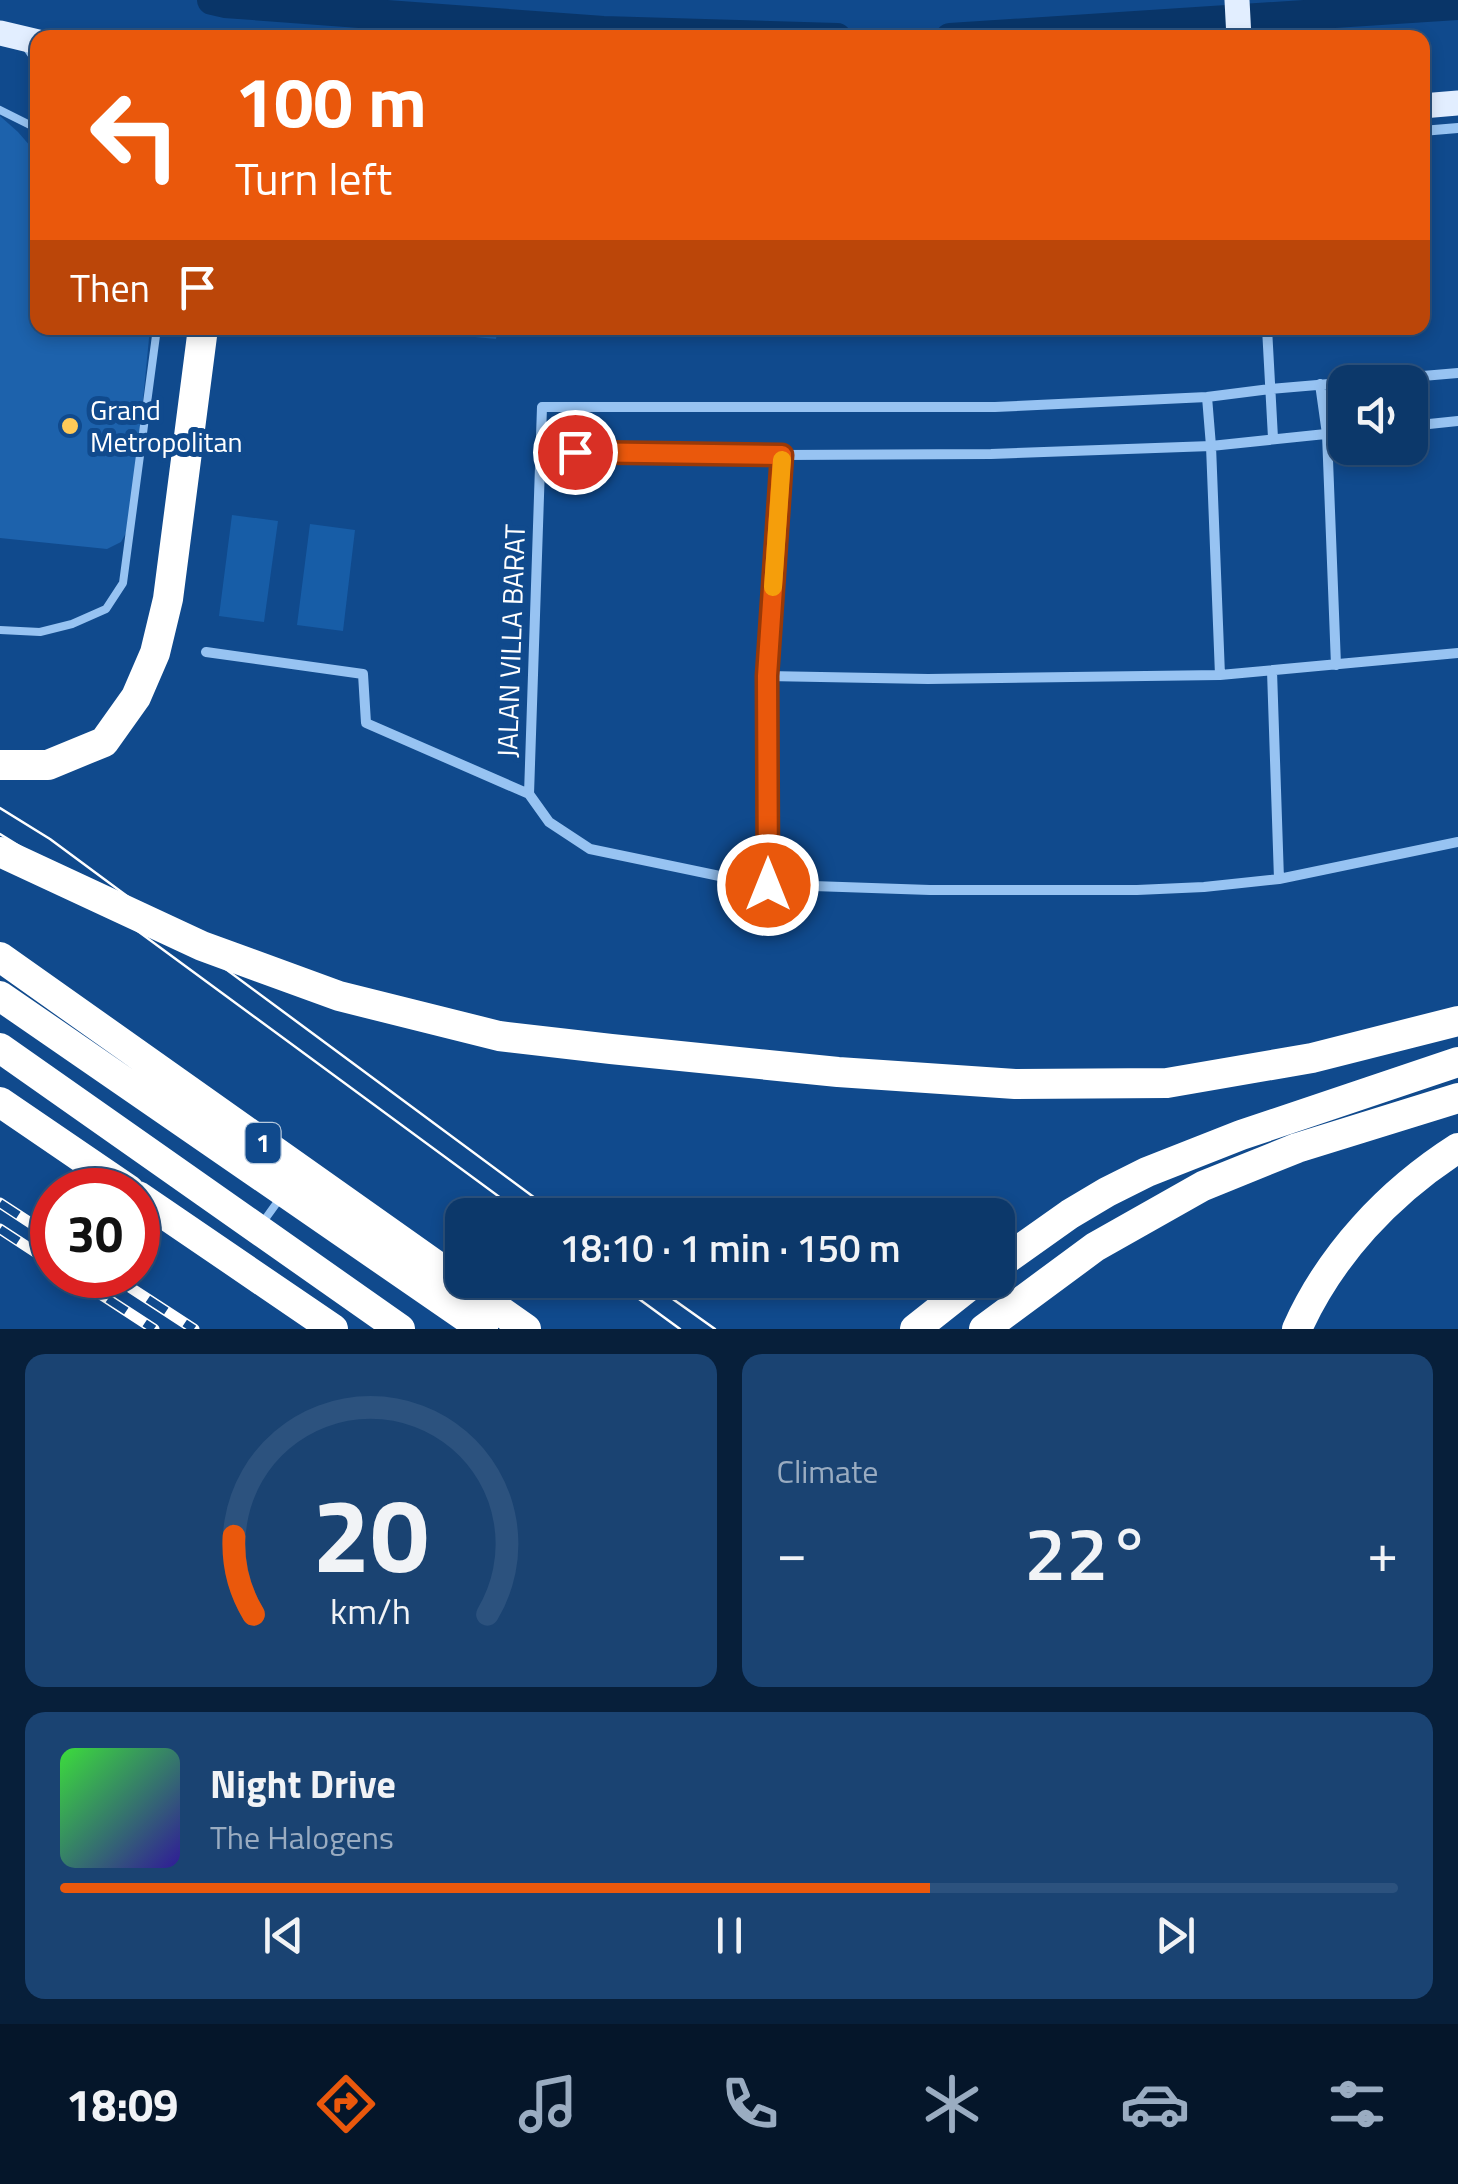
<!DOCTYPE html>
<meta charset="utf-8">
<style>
body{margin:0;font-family:"Titillium Web",sans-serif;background:#1a4372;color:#f1f3f6;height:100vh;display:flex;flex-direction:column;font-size:38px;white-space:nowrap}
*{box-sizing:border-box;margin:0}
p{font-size:32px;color:#9aacc1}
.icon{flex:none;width:55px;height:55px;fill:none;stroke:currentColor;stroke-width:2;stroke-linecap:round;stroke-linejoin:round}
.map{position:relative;height:1329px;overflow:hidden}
.side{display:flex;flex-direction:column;gap:25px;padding:25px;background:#071f3a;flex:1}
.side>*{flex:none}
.hud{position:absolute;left:30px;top:30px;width:1400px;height:305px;border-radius:20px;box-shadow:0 5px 15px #0003,0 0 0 2px #2c527e;background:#ea580c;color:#fff;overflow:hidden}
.controls{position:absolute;left:1328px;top:365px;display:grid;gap:20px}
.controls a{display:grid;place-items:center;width:100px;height:100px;border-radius:20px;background:#0c386a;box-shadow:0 5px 15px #0003,0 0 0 2px #2c527e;font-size:50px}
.speed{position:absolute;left:30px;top:1168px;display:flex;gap:20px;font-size:50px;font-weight:700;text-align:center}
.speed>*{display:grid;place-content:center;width:130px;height:130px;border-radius:50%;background:#0c386a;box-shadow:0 5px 15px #0003,0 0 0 2px #2c527e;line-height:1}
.speed .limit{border:15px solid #d22;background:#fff;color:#111}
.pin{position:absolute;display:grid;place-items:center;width:85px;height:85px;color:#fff;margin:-42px;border:5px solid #fff;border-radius:50%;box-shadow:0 2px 10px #0007}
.me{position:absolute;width:110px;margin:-55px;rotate:0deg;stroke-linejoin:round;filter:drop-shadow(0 0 8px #0008)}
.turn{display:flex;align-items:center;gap:35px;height:210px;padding:0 40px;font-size:45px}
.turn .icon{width:130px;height:130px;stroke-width:2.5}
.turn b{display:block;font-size:70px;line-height:85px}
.then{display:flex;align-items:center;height:95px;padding:0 40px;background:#0003;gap:20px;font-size:38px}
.big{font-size:75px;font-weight:600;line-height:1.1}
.side .widget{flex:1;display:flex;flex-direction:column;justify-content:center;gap:15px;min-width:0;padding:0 35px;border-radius:20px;background:#1a4372}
.side .dial{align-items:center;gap:0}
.dial svg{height:260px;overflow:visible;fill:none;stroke:#2c527e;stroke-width:7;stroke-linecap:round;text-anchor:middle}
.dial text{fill:#f1f3f6;stroke:none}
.song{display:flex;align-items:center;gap:30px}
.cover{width:120px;height:120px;border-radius:15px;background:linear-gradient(135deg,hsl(120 70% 55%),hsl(250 70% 35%))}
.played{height:10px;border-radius:5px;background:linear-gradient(90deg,#ea580c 65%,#2c527e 65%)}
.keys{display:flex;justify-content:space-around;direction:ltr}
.heat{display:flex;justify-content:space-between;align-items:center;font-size:55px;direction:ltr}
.side .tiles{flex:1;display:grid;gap:25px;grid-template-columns:1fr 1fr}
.widget:last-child{grid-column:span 2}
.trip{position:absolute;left:445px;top:1198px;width:570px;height:100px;border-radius:20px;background:#0c386a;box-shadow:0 5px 15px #0003,0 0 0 2px #2c527e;font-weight:600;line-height:100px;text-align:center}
.tabs{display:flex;height:160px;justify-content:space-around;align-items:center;background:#05162a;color:#9aacc1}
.tabs .icon{width:70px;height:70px}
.tabs .on{color:#ea580c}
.tabs b{font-size:45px;color:#f1f3f6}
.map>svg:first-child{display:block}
</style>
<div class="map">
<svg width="1458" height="1329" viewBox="0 0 1458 1329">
<rect width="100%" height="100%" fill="#104a8d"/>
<path fill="#175da7" d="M232,515L278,521L264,622L219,616Z
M310,524L355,530L343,631L297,625Z"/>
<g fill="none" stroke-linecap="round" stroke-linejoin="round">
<path stroke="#093568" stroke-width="30" d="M212,0L225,3L603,31L837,38
M950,38L1458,5"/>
</g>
<path fill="#1d62ac" d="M0,116L18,132L38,155V328H150L131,524L121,542L107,549L0,538Z
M402,328H498L496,339L402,330Z"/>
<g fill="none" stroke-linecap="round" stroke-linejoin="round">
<path stroke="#97c3f2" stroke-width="8" d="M26,47L38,64
M0,110L38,129
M0,630L40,632L72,624L106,609L123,583L157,328
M263,1222L281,1197"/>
<path stroke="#97c3f2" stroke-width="10" d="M1422,131L1458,128
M1267,328L1273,438
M1458,373L1270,389L1207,397L995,407H542L529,794L549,822L590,849L758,884L930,890H1137L1204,887L1279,879L1458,842
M1320,384L1327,434L1336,665
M1207,397L1211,446L1220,675
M1410,426L1458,421
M540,452L782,455L991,454L1211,446L1345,432
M206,652L363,674L366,723L529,794
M1272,671L1279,879
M767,676L928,679L1220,675L1458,653
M768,885L767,676L782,455"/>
<path stroke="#e2eeff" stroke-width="25" d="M1237,0L1239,38
M0,33L38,42
M1422,106L1458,103"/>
<path stroke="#fff" stroke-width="30" d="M0,765H48L104,742L136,697L155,653L168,599L203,328
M0,852L202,946L339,996L499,1036L611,1049L838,1072L1015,1084L1167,1083L1312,1058L1458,1021
M0,957L526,1329
M0,996L483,1329
M0,1048L400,1329
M0,1102L129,1190
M138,1196L333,1329
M998,1265L1070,1214L1107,1192L1147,1172L1241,1135L1458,1062
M915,1329L977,1280
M984,1329L1095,1247L1203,1186L1297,1148L1458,1098
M1297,1329C1330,1255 1389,1192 1458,1148"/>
<path stroke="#fff" stroke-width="2.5" d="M0,808L50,839L558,1215
M0,834L37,857L524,1215
M613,1280L680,1329
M646,1280L715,1329"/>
<defs>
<path id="rail" d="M0,1203L52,1237
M0,1229L52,1263
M71,1275L154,1329
M111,1275L194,1329"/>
</defs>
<use href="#rail" stroke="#fff" stroke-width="11"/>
<use href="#rail" stroke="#104a8d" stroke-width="8" stroke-dasharray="22" stroke-linecap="butt"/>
</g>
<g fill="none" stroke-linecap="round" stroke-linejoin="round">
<defs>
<path id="route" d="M575,452L782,455L767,676L768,885"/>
</defs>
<use href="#route" stroke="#983908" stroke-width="25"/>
<use href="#route" stroke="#ea580c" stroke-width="18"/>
<path stroke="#f59e0b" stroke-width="18" d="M773,587L782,460"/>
</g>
<circle fill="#ffca58" stroke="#104a8d" stroke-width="4" cx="70" cy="426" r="10"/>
<g text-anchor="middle" stroke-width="10" stroke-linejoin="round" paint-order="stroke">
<rect fill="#104a8d" stroke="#b7c9dd" stroke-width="2.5" x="245.5" y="1123" width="35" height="40" rx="8"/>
<g font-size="25" font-weight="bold" fill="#fff">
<text x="263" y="1152">1</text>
</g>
<g font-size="28" fill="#fff" stroke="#104a8d" text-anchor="start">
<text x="90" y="420">Grand<tspan x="90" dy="32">Metropolitan</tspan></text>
</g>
<g font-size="28" fill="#fff" stroke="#104a8d">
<text transform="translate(511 641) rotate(-88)" y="10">JALAN VILLA BARAT</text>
</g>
</g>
</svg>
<div class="controls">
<a><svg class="icon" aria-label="sound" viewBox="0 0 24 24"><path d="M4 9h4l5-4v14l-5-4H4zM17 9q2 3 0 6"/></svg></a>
</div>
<div class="speed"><div class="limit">30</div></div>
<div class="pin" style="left:575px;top:452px;background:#d93025"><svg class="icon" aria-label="arrive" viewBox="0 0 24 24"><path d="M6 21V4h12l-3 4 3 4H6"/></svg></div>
<svg class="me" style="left:768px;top:885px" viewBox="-20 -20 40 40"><circle r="17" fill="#ea580c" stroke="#fff" stroke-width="3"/><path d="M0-11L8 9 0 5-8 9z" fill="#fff"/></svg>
<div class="trip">18:10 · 1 min · 150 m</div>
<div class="hud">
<div class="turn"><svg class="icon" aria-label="left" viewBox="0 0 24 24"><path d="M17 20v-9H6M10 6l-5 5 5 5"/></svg><div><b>100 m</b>Turn left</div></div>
<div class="then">Then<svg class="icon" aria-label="arrive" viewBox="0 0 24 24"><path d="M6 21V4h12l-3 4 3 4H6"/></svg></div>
</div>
</div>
<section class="side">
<div class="tiles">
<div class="widget dial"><svg viewBox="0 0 100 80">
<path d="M14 69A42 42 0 1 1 86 69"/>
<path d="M14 69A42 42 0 0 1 8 45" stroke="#ea580c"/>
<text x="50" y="56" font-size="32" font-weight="700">20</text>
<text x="50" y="72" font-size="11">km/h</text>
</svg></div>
<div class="widget"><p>Climate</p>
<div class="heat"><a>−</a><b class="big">22°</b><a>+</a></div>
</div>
<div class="widget">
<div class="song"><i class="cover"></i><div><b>Night Drive</b><p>The Halogens</p></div></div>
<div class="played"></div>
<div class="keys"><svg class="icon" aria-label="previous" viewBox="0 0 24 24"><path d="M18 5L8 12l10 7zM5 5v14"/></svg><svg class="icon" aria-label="pause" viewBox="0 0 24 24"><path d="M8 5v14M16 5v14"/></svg><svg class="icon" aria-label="next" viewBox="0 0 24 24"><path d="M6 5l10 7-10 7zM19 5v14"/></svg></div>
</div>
</div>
</section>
<nav class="tabs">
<b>18:09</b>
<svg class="icon on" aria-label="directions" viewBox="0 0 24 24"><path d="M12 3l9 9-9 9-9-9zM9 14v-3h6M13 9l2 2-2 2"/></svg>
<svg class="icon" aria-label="music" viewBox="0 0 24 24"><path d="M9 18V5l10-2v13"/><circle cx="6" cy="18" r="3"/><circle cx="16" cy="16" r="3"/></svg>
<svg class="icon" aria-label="phone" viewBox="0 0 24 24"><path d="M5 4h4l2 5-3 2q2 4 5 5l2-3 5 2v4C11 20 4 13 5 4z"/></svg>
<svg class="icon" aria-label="climate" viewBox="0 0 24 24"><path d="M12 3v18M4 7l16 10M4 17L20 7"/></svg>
<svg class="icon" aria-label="car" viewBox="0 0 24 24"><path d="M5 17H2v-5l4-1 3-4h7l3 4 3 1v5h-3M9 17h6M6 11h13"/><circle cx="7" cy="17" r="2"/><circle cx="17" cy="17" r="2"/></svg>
<svg class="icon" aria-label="filters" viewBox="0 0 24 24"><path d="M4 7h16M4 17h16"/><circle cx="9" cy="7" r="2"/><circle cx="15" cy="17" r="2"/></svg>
</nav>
